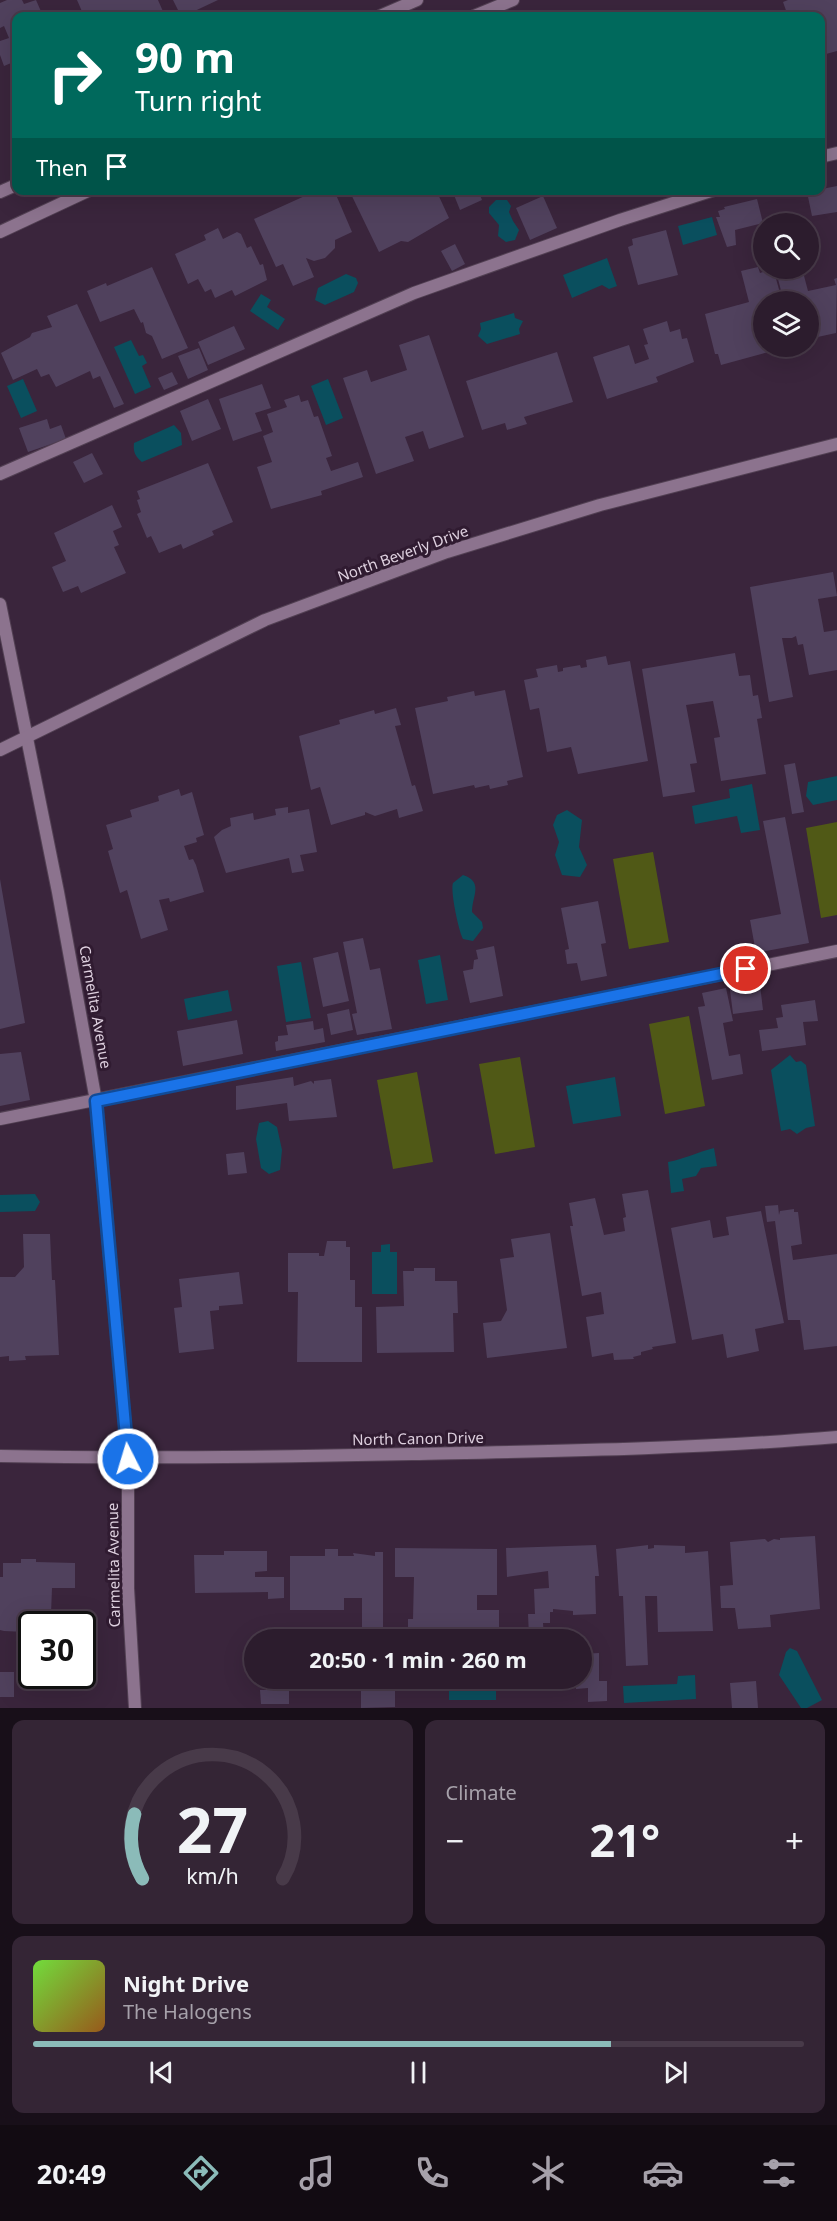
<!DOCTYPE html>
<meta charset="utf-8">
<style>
body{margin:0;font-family:"Noto Sans",sans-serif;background:#342535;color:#f1f3f6;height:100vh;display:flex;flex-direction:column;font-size:22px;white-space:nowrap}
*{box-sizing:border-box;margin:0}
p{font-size:20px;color:#a6a1aa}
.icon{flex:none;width:33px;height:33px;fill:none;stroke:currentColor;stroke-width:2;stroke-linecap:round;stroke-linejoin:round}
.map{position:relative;height:1708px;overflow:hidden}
.side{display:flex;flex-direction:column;gap:12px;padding:12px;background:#180f19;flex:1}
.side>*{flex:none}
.top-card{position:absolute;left:12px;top:12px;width:813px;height:183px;border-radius:12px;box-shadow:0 6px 24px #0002,0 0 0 2px #483a49;background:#00695c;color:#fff;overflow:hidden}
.fabs{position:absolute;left:753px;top:213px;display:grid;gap:12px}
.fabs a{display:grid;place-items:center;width:66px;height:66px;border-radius:50%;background:#2c1c2d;box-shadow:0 6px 24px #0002,0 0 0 2px #483a49;font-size:30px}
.speed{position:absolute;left:18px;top:1611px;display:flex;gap:12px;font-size:30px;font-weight:700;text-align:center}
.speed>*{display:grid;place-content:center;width:78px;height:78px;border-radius:50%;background:#2c1c2d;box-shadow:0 6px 24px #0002,0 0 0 2px #483a49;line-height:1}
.speed .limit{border:3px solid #111;border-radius:9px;background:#fff;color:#111}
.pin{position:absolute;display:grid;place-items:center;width:51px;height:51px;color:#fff;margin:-26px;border:3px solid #fff;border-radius:50%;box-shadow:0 2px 6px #0007}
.me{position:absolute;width:66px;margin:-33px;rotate:355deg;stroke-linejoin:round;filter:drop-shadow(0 0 4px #0008)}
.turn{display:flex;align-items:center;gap:21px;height:126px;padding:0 24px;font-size:27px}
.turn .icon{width:78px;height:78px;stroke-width:2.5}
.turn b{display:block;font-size:42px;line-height:51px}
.then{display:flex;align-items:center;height:57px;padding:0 24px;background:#0003;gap:12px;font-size:22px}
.big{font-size:45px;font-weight:700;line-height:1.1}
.side .tile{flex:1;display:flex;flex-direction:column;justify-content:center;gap:9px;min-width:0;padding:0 21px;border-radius:12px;background:#342535}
.side .dial{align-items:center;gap:0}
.dial svg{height:156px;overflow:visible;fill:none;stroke:#483a49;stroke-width:7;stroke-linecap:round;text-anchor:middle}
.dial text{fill:#f1f3f6;stroke:none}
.song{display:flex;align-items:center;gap:18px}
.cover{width:72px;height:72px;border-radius:9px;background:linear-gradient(135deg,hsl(100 70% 55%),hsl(30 70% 35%))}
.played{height:6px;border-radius:3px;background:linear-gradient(90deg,#8bbbb9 75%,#483a49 75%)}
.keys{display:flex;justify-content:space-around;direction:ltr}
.heat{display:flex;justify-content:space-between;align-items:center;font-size:33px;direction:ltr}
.side .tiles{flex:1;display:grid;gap:12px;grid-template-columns:1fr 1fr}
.tile:last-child{grid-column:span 2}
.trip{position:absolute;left:244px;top:1629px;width:348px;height:60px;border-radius:30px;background:#2c1c2d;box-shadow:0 6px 24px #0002,0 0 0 2px #483a49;font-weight:700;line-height:60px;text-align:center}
.menu{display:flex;height:96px;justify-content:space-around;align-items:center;background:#120b12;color:#a6a1aa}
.menu .icon{width:42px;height:42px}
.menu .current{color:#8bbbb9}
.menu b{font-size:27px;color:#f1f3f6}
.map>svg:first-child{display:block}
</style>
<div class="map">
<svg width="837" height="1708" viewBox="0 0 837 1708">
<rect width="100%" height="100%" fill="#3a253c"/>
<path fill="#505916" d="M837,822V915L821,918L806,828Z
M653,852L669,942L629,949L613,859Z
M689,1016L705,1106L665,1114L649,1024Z
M520,1057L535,1147L495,1154L479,1064Z
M417,1072L433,1162L393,1169L377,1080Z"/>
<path fill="#0a4f5e" d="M496,200H507L511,206L509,212L513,221L519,230L515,240L506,242L498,236L499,225L489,213V207Z
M712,217L717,235L683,245L678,226Z
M607,258L617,286L609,289L602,285L572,298L563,275Z
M346,274L356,278L358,283L354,292L325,305L315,300L318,288Z
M261,294L271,300L267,307L285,319L278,330L250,311Z
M514,313L515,318L523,321L519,329L520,334L487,344L478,336L481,329L480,323Z
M131,340L139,356L143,355L147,363L142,366L151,387L135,394L114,347Z
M23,379L37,411L21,418L7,386Z
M328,379L343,418L326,425L311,386Z
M174,425L181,433L182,445L142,462C135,456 133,452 134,443Z
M837,776V800L813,805L806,796L808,782Z
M752,784L760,830L741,833L737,816L695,824L692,806L730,798L729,789Z
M567,810L582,820L579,847L587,865L580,877L562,875L555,855L559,842L553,825L557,815Z
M463,875C484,882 472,896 472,912L482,922L483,928L473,941L463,939C459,932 450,891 453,883Z
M440,955L448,1000L426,1004L418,960Z
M301,962L311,1018L286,1022L277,966Z
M228,990L232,1011L188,1020L184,999Z
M790,1055L796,1062L801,1061L806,1065L815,1126L806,1128L797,1134L790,1129L781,1131L771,1070Z
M615,1077L621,1116L573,1124L566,1086Z
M268,1121L277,1127L282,1150L280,1170L269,1174L261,1168L256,1139L259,1123Z
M714,1148L717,1166L701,1168L696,1176L682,1179L684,1191L671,1193L668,1162C685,1159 697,1152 714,1148Z
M35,1194L40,1202L35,1211L0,1212V1195Z
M390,1244V1252H397V1294H372V1252H381V1245Z
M790,1648L797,1651L822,1700L807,1708H801L779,1675L786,1652Z
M695,1675L696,1699L624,1703L623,1686L677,1684L678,1676Z
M479,1679H496V1700H449V1681H479Z"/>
<path fill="#50415d" d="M7,0H22L24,4L36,0L43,16H16V61L4,66L0,55V41L9,38L4,26L0,28V3Z
M77,0H158L165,16H84Z
M173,0H218L184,16H181Z
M788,0H837V51L826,54L820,40V16H788L783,2Z
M753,10L755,15L735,16Z
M837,186V212L812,216L807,192Z
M318,190H334L352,232L335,240V248L325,258L314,261L306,258L314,277L293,286L283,264L276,267L254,219Z
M349,190H436L449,218L408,242L401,241L379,252Z
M452,190H478L482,200L460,210Z
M543,196L557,228L530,240L516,208Z
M757,199L763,223L735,230L736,245L727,247L716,217H720L718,211L725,209L724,207Z
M218,228L223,239L237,232L241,234L247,248L251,246L260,265L263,264L267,280L235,296L232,290L215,298L211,289L205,292L198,279L188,284L175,254L206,240L204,235Z
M666,230L678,275L638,285L628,247L633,245L632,239Z
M455,244L465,264L452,271L441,251Z
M152,267L188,348L162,359L152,336L146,333L143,322L141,323L134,309L100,322L87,291L106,283L107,286Z
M758,267L760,273L763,272L762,269L773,268L780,293L768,296L770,301L764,302V346H778L779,349L721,365L718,354H715L705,314L749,302L741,271Z
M803,272L808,291L836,285L834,279L837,278L836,333L813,338L811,329H808V302H784L778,279Z
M77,304L124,404L114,408L100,376L93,379L90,371L56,387L49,374L41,377L37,369L13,380L1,353L30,337L32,333L52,327L47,316Z
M667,321L670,332L680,329L682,339L687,338L694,362L656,377L658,382L607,399L593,357L629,345L635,364L649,359L644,345L648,344L643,329Z
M234,326L245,349L208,365L198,342Z
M429,335L464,437L429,449L423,431L405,437L414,461L376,474L343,378L367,370L371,382L407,370L399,345Z
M199,348L208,370L188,379L178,356Z
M557,352L573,402L524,417L527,424L507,430L505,423L482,430L466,381Z
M172,372L178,384L164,390L158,378Z
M262,384L271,408L255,413L262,431L233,441L219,399Z
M299,395L301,402L308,400L314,417L318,416L332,456L326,458L331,471L358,462L363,477L321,491L322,495L271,509L257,467L272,462L263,436L273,432L267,414L287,407L284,400Z
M208,399L221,429L192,441L180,411Z
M47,419L50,429L61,425L66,439L28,452L19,428Z
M92,453L103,474L84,483L73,462Z
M208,463L233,522L212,531L214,535L183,549L181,544L159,553L151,536L147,538L137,514L141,512L137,500L140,499L137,491Z
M112,505L122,527L113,531L119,545L114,547L126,573L81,593L78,586L63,592L52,567L66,561L54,533Z
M833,572L837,596L818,599L824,632L837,630V670L809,675L803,644L798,645L796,636L792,638H782L793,697L769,702L750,587Z
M735,653L739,676L750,675L753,696L758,695L762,718L757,719L766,774L721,781L714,738L720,737L713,701L686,705L697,763L690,764L695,792L663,797L642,669Z
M606,656L608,665L630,661L648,761L578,774L571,747L547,752L539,708L530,710L524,680L538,677L536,669L557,665L558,672L563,671V668L580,665L581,668L587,667L586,660Z
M505,690L523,777L507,781L508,785L490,789L489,785L475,788L474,785L433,794L415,708L448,701L447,697L474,691L475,696Z
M396,708L401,725L395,726L412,786L415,785L423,811L399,818L397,809L375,816L365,812V815L331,825L320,787L311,790L299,736L340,724L339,720L374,710L375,714Z
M795,763L804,812L792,814L784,765Z
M179,789L181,796L192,792L204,835L196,838L197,842L184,846L189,860L193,859L196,865L204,892L170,902L169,898L159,900L168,930L141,939L127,890L120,893L108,851L113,849L106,825L132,817L130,810L159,801L158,796Z
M288,807V813L309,809L317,852L300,855L304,871L292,873L289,858L226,873L214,837L222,830L231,826L230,818L253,813L254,820L276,815L275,809Z
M785,817L809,943L756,953L750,920L781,914L763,821Z
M0,879L25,1023L0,1029Z
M598,901L606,943L601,944L607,976L581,981L577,963L567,964L565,950L569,949L561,908Z
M363,938L370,970L380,968L392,1029L357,1035L352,1014L357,1013L343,942Z
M494,946L503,996L470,1003L463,971L473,969L474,960L478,959L476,950Z
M338,952L349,1001L323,1007L313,958Z
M760,985L763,1010L733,1014L730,990Z
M726,988L733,1021L723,1023L729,1056L740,1054L743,1074L712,1080L698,1007L705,1006L702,993Z
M815,1000L818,1021L803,1022L806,1045L762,1051L759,1030L778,1028L776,1018L783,1017L781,1005Z
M349,1009L353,1030L331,1035L327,1014Z
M237,1020L243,1054L183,1066L177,1031Z
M313,1021L314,1030L323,1028L325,1042L276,1051L275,1042L278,1041V1036L288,1035L286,1025Z
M21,1052L30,1100L0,1106V1054Z
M293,1077L294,1086L311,1081L314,1084V1081L331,1079L337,1117L289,1121L287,1103L236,1110V1086Z
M244,1152L247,1173L228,1175L226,1154Z
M648,1190L676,1343L652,1347L653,1349L641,1352V1355L633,1357L634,1359L614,1360L613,1353L592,1357L586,1317L604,1314L601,1292L582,1296L570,1226H573L569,1203L595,1198L604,1235L625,1231L623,1218L626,1217L622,1194Z
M778,1205L779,1215L780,1211L794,1209V1212H798L802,1244L791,1246L793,1260L837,1254V1346L804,1350L800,1320H788L775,1221L767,1222L765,1206Z
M761,1211L784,1323L755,1329L759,1351L727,1358L723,1334L692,1340L671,1228L710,1220L713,1238L729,1235L726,1217Z
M550,1233L567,1348L487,1358L483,1323L501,1321L507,1310L500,1259L514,1257L511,1239Z
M23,1234H50L52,1280H55L59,1355L25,1356L26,1360L9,1361V1356L0,1357V1277H15L24,1267Z
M327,1241H346V1247H350V1280H355V1307H362V1362H297L298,1292H288V1253H319V1256H324Z
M414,1268H435V1281H457L458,1313H453L454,1352L377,1353L376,1307L404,1306L403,1271H414Z
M239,1272L243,1304L219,1306V1310L210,1311L214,1349L179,1353L174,1308L182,1307L179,1279Z
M815,1536L820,1609L770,1615L771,1627L738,1629L735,1608H721L720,1586L733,1585L730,1542L765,1539L768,1542L774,1539L780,1540V1538Z
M596,1545L599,1576H595L596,1614L573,1615V1611L553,1609V1612H550V1623H543L544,1637H529L528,1614H535L534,1589L549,1588L548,1571L507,1577L506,1548Z
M648,1545V1549L654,1548V1545L685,1546V1553L708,1551L713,1631L658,1632L657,1596H645L648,1665L626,1666L623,1596H619L616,1549Z
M395,1548L497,1549V1595H477V1610H499V1640H408V1619H413L414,1577H395Z
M325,1549H338V1556H354L353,1553L375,1556V1552H383V1640H362V1598H344V1610H290V1556H325Z
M224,1551H267V1571L255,1572V1577H284V1598L268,1599V1592L195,1593L194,1555H224Z
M21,1559H36V1562L75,1563V1588H52L51,1614H47V1624H32V1629H26V1632L4,1631L0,1630V1577H3V1563H21Z
M599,1653V1681H607V1701L588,1702V1688L576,1689L575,1678H582V1654Z
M0,1672H14V1697H0Z
M265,1680H289V1704H261L260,1690H266Z
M756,1681L758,1708H732L730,1683Z
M395,1684V1707L361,1708V1685Z"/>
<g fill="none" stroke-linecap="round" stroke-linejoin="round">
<defs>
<path id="service" d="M820,157L837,153
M0,474L414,293L620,220L714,190
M0,1119L837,951"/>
<path id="minor" d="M0,604L58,892L96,1101L128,1459V1588L135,1708
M0,1456C137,1459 274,1457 412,1454C554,1451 695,1449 837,1437"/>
<path id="tertiary" d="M380,16L417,0
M474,16L513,0
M0,192L16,185
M0,232L90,190
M0,750L265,620L447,552L600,505L837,444"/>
</defs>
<use href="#service" stroke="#524053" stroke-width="14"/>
<use href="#minor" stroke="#524053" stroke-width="14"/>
<use href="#tertiary" stroke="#524053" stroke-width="14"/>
<use href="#service" stroke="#8c738e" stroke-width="12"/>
<use href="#minor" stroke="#8c738e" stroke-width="12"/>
<use href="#tertiary" stroke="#8c738e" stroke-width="12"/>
</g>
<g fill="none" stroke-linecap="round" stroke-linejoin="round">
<defs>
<path id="route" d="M128,1459L96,1101L746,969"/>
</defs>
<use href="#route" stroke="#114b97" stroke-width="15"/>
<use href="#route" stroke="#1a73e8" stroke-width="10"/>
</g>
<g text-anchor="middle" stroke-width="6" stroke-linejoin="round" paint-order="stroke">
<g font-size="15" fill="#ded0df" stroke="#301b31">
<text transform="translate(403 554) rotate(-20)" y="5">North Beverly Drive</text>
<text transform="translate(95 1007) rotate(80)" y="5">Carmelita Avenue</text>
<text transform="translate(418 1439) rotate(-1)" y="5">North Canon Drive</text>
<text transform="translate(114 1565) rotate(-91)" y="5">Carmelita Avenue</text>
</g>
</g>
</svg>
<div class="fabs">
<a><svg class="icon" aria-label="search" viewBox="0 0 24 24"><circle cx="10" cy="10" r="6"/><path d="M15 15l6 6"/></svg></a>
<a><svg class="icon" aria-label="layers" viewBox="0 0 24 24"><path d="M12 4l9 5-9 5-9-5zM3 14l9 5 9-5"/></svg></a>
</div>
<div class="speed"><div class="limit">30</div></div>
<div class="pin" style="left:746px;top:969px;background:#d93025"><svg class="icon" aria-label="arrive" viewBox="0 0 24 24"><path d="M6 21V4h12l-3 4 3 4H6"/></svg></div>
<svg class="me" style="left:128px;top:1459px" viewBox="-20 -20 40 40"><circle r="17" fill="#1a73e8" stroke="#fff" stroke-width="3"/><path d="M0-11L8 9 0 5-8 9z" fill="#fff"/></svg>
<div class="trip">20:50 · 1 min · 260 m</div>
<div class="top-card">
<div class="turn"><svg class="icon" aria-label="right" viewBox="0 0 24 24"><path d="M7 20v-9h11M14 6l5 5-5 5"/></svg><div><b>90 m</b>Turn right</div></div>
<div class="then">Then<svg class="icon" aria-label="arrive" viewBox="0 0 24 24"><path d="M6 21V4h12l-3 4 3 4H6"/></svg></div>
</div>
</div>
<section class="side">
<div class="tiles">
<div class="tile dial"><svg viewBox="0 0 100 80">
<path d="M14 69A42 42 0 1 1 86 69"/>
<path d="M14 69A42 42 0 0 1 10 36" stroke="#8bbbb9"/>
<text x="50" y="56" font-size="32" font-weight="700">27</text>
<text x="50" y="72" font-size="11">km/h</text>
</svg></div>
<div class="tile"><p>Climate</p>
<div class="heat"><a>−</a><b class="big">21°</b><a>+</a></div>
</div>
<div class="tile">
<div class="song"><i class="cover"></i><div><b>Night Drive</b><p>The Halogens</p></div></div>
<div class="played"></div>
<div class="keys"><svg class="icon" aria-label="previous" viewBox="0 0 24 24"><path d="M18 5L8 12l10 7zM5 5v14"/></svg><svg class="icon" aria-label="pause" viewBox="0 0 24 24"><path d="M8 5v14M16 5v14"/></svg><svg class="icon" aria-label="next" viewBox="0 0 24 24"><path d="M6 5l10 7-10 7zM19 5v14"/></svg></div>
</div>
</div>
</section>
<nav class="menu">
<b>20:49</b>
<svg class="icon current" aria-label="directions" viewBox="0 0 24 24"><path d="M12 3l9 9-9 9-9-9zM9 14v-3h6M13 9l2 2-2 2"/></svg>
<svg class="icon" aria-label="music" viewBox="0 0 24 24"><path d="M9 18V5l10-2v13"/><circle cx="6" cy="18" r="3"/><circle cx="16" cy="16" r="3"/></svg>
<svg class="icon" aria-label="phone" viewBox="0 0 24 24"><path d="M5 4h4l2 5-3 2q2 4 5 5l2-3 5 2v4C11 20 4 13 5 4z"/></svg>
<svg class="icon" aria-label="climate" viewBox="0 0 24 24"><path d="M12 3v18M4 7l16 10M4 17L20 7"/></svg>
<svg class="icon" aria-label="car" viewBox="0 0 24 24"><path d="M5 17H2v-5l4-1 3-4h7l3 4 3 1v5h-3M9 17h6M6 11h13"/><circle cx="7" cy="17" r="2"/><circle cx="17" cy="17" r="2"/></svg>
<svg class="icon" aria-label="filters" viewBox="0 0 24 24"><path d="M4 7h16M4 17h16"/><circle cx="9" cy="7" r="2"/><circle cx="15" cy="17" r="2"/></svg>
</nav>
